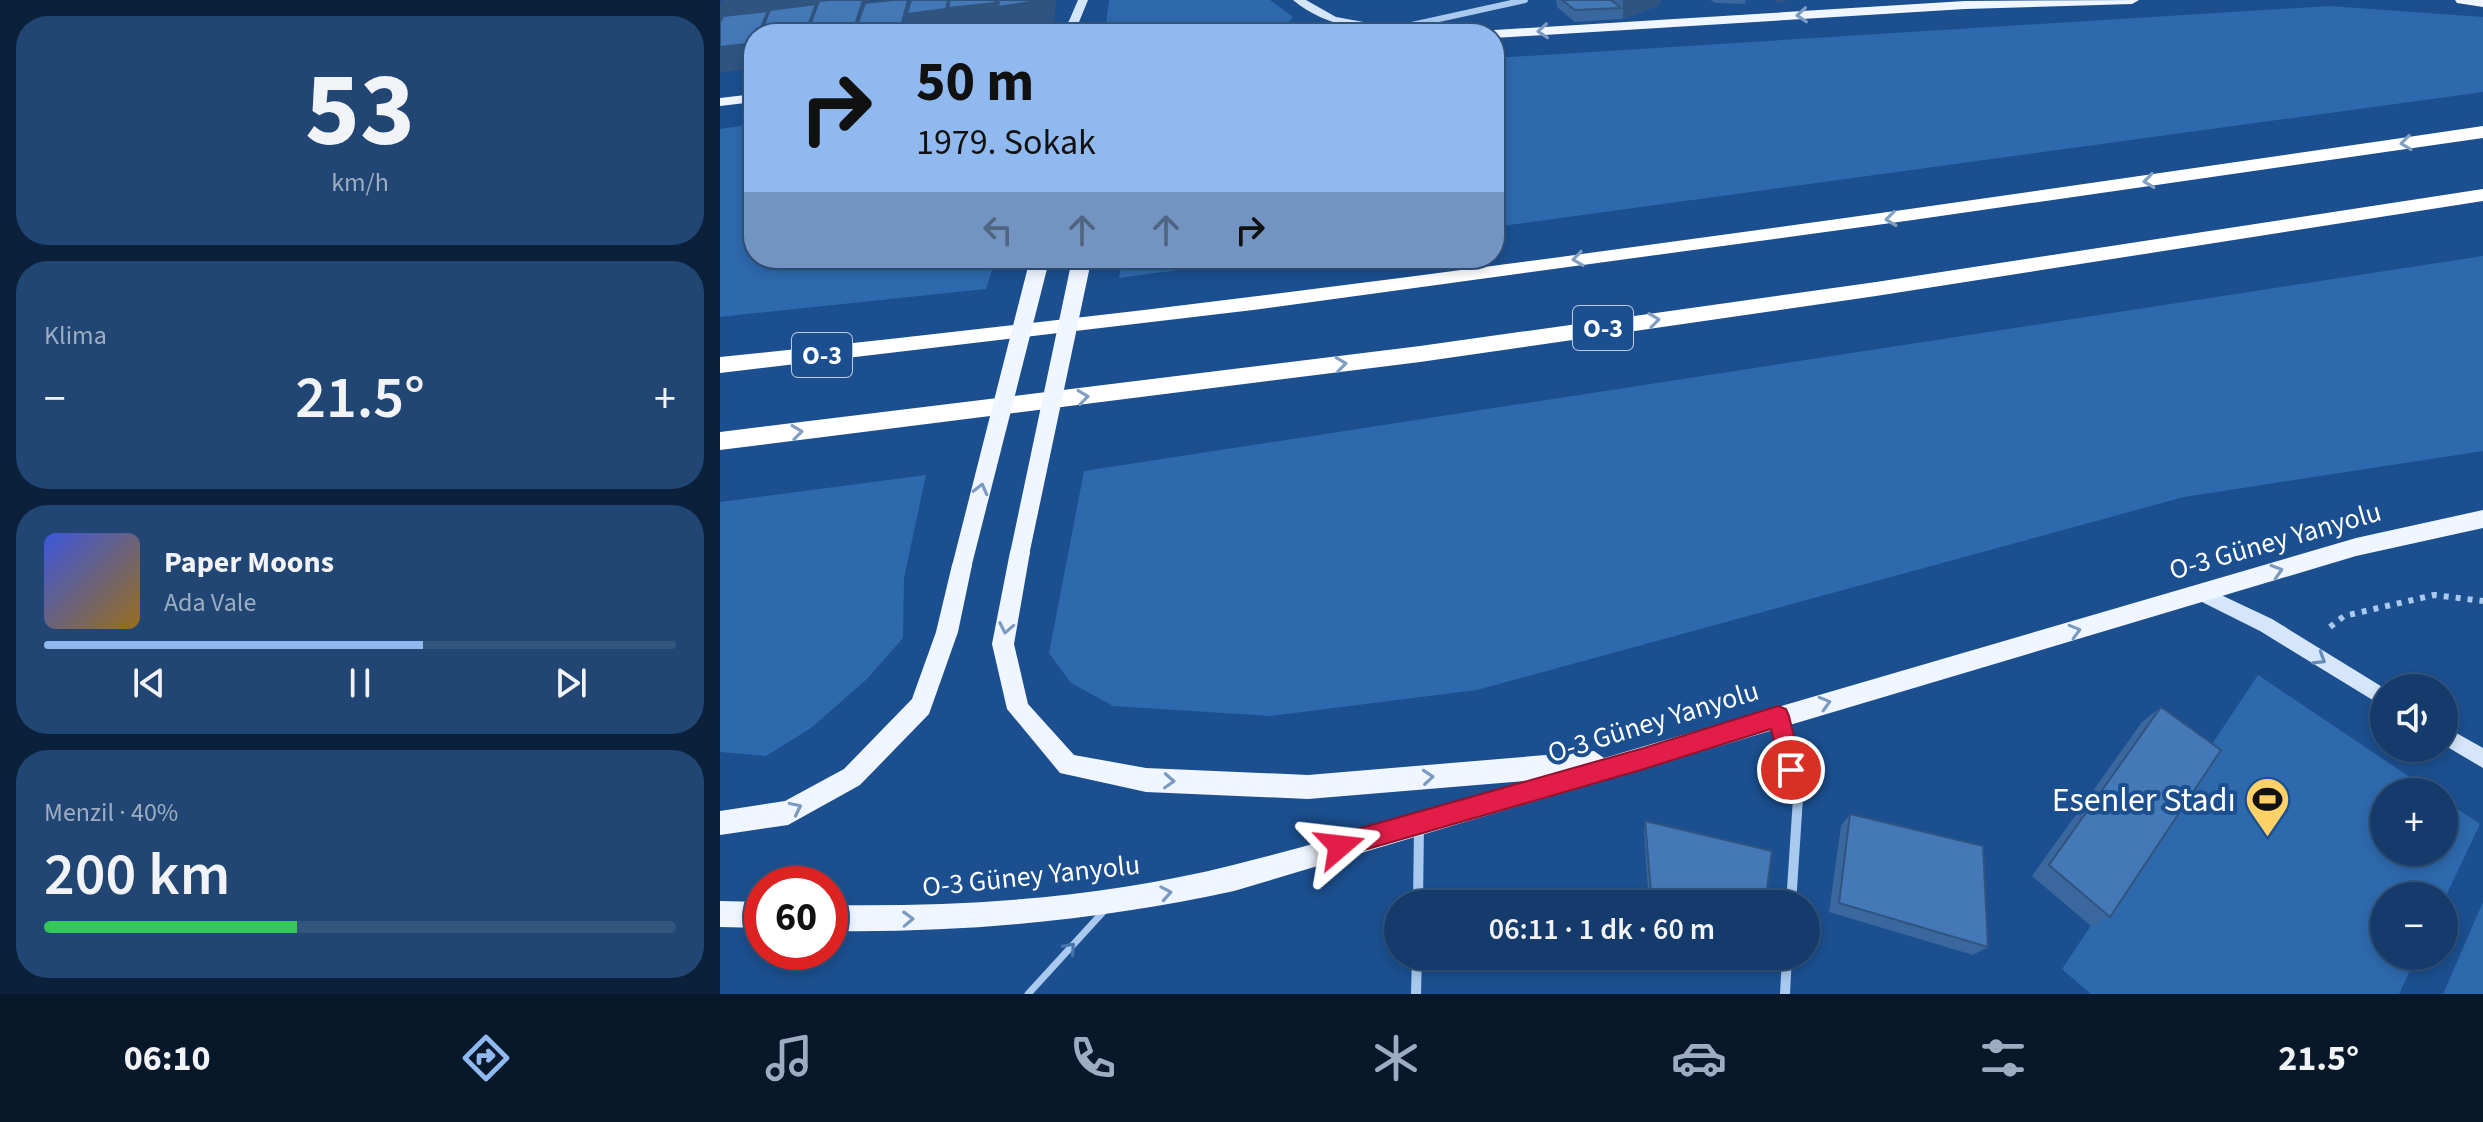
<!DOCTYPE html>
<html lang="tr">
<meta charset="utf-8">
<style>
body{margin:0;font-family:"Source Sans 3",sans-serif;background:#214673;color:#f1f3f6;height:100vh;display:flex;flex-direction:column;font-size:30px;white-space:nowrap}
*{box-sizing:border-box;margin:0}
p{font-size:26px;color:#9dadc1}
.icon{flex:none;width:44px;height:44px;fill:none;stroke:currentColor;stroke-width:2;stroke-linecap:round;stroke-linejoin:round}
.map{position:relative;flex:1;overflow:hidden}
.sheet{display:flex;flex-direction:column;gap:16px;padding:16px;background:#0b203b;width:720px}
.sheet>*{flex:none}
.guide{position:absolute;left:24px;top:24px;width:760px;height:244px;border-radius:32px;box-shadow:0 4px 12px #0003,0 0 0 2px #33557e;background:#90b9f0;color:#111;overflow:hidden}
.controls{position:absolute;left:1650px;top:674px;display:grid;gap:16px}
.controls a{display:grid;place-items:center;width:88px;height:88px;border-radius:50%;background:#143b6b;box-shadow:0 4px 12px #0003,0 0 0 2px #33557e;font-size:40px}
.speed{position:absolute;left:24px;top:866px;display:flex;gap:16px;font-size:40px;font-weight:700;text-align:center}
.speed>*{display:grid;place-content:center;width:104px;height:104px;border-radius:50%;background:#143b6b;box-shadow:0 4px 12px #0003,0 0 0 2px #33557e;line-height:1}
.speed .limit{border:12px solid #d22;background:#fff;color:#111}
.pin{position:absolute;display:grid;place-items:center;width:68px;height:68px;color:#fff;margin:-34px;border:4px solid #fff;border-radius:50%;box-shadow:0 2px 8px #0007}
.me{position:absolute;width:88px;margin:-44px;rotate:73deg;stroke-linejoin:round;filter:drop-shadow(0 0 6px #0008)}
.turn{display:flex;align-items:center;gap:28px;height:168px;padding:0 40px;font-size:36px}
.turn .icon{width:104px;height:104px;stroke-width:2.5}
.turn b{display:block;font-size:56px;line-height:68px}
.lanes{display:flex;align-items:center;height:76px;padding:0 40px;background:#0003;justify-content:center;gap:40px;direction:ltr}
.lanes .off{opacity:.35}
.big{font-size:60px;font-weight:600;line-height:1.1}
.sheet .widget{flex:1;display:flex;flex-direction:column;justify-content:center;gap:12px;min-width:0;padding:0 28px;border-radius:32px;background:#214673}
.sheet .dial{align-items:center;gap:0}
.dial b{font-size:104px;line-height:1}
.song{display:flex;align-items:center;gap:24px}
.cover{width:96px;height:96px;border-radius:12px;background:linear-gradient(135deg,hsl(230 70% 55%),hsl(40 70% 35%))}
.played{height:8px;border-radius:4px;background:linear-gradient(90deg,#90b9f0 60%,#33557e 60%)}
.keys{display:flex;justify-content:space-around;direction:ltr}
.heat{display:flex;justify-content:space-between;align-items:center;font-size:44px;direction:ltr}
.charge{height:12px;border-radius:6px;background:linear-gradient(90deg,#34c759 40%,#33557e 0)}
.trip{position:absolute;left:664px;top:890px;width:436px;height:80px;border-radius:40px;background:#143b6b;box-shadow:0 4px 12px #0003,0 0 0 2px #33557e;font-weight:600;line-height:80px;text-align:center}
.dock{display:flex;height:128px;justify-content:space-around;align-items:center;background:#08182b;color:#9dadc1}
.dock .icon{width:56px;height:56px}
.dock .on{color:#90b9f0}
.dock b{font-size:36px;color:#f1f3f6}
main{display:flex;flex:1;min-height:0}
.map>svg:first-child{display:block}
</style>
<main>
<section class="sheet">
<div class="widget dial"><b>53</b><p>km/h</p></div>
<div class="widget"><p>Klima</p>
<div class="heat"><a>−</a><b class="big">21.5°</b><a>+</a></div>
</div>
<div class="widget">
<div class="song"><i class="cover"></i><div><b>Paper Moons</b><p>Ada Vale</p></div></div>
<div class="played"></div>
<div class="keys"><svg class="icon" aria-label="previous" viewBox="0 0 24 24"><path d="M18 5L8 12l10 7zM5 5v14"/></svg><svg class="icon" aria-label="pause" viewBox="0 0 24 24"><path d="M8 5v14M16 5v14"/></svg><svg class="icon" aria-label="next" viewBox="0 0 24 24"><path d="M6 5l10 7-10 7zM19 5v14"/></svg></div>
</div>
<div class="widget"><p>Menzil · 40%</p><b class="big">200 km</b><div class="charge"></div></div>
</section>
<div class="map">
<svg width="1763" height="994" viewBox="0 0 1763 994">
<rect width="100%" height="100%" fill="#1b4f8f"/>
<path fill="#2e69ad" d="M389,0H550L573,17L568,23L406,34L391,32L386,24Z
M1609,6L1763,17V92L774,227V58Z
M34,124V258H276L266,289L0,317V129Z
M1763,256V451L1464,497L757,690L550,716L393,706L351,683L329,653L364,471Z
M403,258H548L399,278Z
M206,475L184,578L183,638L147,679L91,728L46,756L0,752V502Z
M1538,675L1712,792H1664V852H1724V800L1760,824L1724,900V896H1664V956H1697L1679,994H1371L1342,969Z
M1763,902V994H1723Z"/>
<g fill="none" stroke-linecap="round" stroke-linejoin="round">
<path stroke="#a9c9ee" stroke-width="6" stroke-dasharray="5 7" stroke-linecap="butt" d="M1610,627L1624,616L1714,595L1763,601"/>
<path stroke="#a9c9ee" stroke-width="7" d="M308,994L384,911"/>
<path stroke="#a9c9ee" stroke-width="6" d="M669,30L805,0"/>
<path stroke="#a9c9ee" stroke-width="10" d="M1059,719L1078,798L1071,904
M698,904L699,825
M696,994L697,956
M1065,994L1067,956"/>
<path fill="#d6e6fa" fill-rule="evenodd" d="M358,0H368L359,22L347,34H336L349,21Z
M573,0H586L616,17L693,31L698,34C656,34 606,28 573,0Z
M1482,586L1552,619L1664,688V707L1540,631L1476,599L1473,594L1476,589Z
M1724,726L1763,748V768L1724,745Z"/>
<path fill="#f0f6ff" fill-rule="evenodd" d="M1419,0L1412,4L1245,9L774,38V34H767L774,30L1245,1Z
M1735,0H1763V7L1737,3Z
M34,94V102L0,106V98Z
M1763,510V528L1636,556L514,891C380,920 247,933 110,931V905C245,907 382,898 513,865C611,841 708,809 805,781L588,799L426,792L340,773L287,709L272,644L290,552L293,546L300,543L307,546L310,552L294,644L308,704L354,755L426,768L588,775L874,751L884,758L1636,538Z
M242,556L249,559L252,565L238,632L209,714L140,785L68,825L0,835V811L65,801L124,769L192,699L216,632L232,565L235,559Z
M0,901L42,902V928L0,927Z"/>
<path fill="#fff" fill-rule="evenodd" d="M1763,126V138L1193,220L533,310L0,373V357C589,297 1177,212 1763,126Z
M1763,189V201L1156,296L700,362L0,450V432L700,346L1156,282Z"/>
<path stroke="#f0f6ff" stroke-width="19" d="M300,552L362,258
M242,565L320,258"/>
</g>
<path fill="#3a679d" d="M836,0H941L940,5L903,19L901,18V19L855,22L837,7Z
M990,0H1026L1025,4L995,3Z
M1441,707L1390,917L1371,926L1312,876L1422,722Z
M1130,814L1268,947L1253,955L1109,912L1121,826Z
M925,821L1045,904H929L924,833Z"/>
<path fill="#305480" d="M3,0H150L149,3L190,0L197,12L228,0H336L334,23L290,29L287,24V25L241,31L240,28L239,31L218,34H38L34,43V68L6,72L5,70L4,72L0,73V3Z
M903,0H941L940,5L903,19Z
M1056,0H1070L1055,4Z"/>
<path fill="#4478b7" stroke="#305480" stroke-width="2" d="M84,0H101L82,3Z
M111,0H143L133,31L106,34H87L99,1Z
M173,0H188L180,30L134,34L145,3Z
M191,0H228L226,9L187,14Z
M230,0H275V3L228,8Z
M279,0H323L278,7Z
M842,0H891L901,8L855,10Z
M96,4L85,34H40L50,10Z
M48,11L38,34H34V43L0,47V23L3,16Z
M1441,707L1501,750L1390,917L1329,865Z
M1130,814L1263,846L1268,947L1119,903Z
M925,821L1052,851L1045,904H932Z"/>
<defs><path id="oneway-chevron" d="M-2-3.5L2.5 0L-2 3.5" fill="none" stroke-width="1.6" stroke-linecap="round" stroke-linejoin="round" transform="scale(2)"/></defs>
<g stroke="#7b9ac1">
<use href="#oneway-chevron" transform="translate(1082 15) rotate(176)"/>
<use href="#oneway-chevron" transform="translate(823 31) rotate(176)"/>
<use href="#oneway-chevron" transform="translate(261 489) rotate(-76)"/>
<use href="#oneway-chevron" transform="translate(1557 571) rotate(-17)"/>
<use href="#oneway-chevron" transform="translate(286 628) rotate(101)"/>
<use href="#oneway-chevron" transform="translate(1355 631) rotate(-16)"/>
<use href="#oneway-chevron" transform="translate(1105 703) rotate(-16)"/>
<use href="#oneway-chevron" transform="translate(708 777) rotate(-5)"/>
<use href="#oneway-chevron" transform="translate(449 781) rotate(3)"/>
<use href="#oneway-chevron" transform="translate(76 808) rotate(-26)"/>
<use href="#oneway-chevron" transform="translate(446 893) rotate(-10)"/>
<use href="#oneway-chevron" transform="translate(188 919) rotate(-2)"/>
</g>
<g stroke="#829ec1">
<use href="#oneway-chevron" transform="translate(1686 143) rotate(172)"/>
<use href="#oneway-chevron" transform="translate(1429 181) rotate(172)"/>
<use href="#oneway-chevron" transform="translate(1171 219) rotate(173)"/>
<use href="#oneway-chevron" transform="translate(858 259) rotate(172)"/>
<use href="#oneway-chevron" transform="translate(934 320) rotate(-8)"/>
<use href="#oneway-chevron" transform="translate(621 364) rotate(-7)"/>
<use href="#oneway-chevron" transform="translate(363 397) rotate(-7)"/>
<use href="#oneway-chevron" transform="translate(77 432) rotate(-7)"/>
</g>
<use stroke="#668bba" href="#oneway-chevron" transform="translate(1600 659) rotate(32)"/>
<use stroke="#4674ac" href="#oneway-chevron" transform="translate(350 948) rotate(-48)"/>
<path fill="#e11d48" stroke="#92132f" stroke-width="2" d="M1058,706L1066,709L1069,716L1082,770L1079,778L1071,781L1064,778L1051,729L924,769L620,857L612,854L608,846L612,838L620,834L924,748Z"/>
<defs>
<symbol id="stadium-pin" viewBox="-11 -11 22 30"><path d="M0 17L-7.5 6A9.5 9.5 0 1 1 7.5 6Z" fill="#ffd166" stroke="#1b4f8f"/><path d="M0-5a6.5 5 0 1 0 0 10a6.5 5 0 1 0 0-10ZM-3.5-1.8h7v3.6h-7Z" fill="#111"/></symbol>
</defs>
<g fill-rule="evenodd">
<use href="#stadium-pin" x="1522" y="774" width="51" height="69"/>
</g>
<g text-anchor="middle" stroke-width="8" stroke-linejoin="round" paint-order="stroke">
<g fill="#1b4f8f" stroke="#bbcadd" stroke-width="2">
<rect x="853" y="306" width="60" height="44" rx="6"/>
<rect x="72" y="333" width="60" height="44" rx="6"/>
</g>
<g font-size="26" font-weight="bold" fill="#fff">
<text x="883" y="337">O-3</text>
<text x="102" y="364">O-3</text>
</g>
<g font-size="28" fill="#fff" stroke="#1b4f8f">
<text transform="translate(1555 540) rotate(-16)" y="10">O-3 Güney Yanyolu</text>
<text transform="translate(933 721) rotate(-17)" y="10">O-3 Güney Yanyolu</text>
<text transform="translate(311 875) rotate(-6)" y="10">O-3 Güney Yanyolu</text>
</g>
<g font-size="34" fill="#fff" stroke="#1b4f8f" text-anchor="end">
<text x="1516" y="811">Esenler Stadı</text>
</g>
</g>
</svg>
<div class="controls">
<a><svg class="icon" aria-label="sound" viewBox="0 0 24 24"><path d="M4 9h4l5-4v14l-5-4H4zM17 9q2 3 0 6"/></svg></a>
<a>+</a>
<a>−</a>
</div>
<div class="speed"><div class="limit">60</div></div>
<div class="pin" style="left:1071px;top:770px;background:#d93025"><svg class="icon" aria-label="arrive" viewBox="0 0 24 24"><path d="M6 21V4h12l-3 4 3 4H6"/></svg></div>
<svg class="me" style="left:620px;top:846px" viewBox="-20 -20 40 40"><path d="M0-17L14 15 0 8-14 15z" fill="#e11d48" stroke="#fff" stroke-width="4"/></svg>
<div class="trip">06:11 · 1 dk · 60 m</div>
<div class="guide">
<div class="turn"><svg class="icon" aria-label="right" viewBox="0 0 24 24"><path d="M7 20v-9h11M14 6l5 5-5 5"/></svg><div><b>50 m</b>1979. Sokak</div></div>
<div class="lanes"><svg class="icon off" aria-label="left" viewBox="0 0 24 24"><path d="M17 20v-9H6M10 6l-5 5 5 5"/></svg><svg class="icon off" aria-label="ahead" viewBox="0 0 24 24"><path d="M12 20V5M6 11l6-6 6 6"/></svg><svg class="icon off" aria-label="ahead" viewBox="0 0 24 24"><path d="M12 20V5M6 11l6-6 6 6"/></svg><svg class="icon" aria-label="right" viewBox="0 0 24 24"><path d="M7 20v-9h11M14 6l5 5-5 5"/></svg></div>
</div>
</div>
</main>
<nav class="dock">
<b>06:10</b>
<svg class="icon on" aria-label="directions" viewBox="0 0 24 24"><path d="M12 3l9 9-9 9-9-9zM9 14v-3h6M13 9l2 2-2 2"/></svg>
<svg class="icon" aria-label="music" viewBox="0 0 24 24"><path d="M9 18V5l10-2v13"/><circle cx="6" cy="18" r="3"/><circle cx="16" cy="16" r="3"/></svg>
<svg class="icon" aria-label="phone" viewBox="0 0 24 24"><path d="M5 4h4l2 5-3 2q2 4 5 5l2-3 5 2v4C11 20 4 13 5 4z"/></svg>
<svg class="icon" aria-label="climate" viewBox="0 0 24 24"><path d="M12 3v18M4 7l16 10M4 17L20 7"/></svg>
<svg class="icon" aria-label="car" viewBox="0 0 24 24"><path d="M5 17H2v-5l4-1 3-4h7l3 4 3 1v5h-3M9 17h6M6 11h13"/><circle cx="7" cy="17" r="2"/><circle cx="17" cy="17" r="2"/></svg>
<svg class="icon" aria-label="filters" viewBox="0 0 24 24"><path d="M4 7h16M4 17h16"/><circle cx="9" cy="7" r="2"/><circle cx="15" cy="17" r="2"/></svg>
<b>21.5°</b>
</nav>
